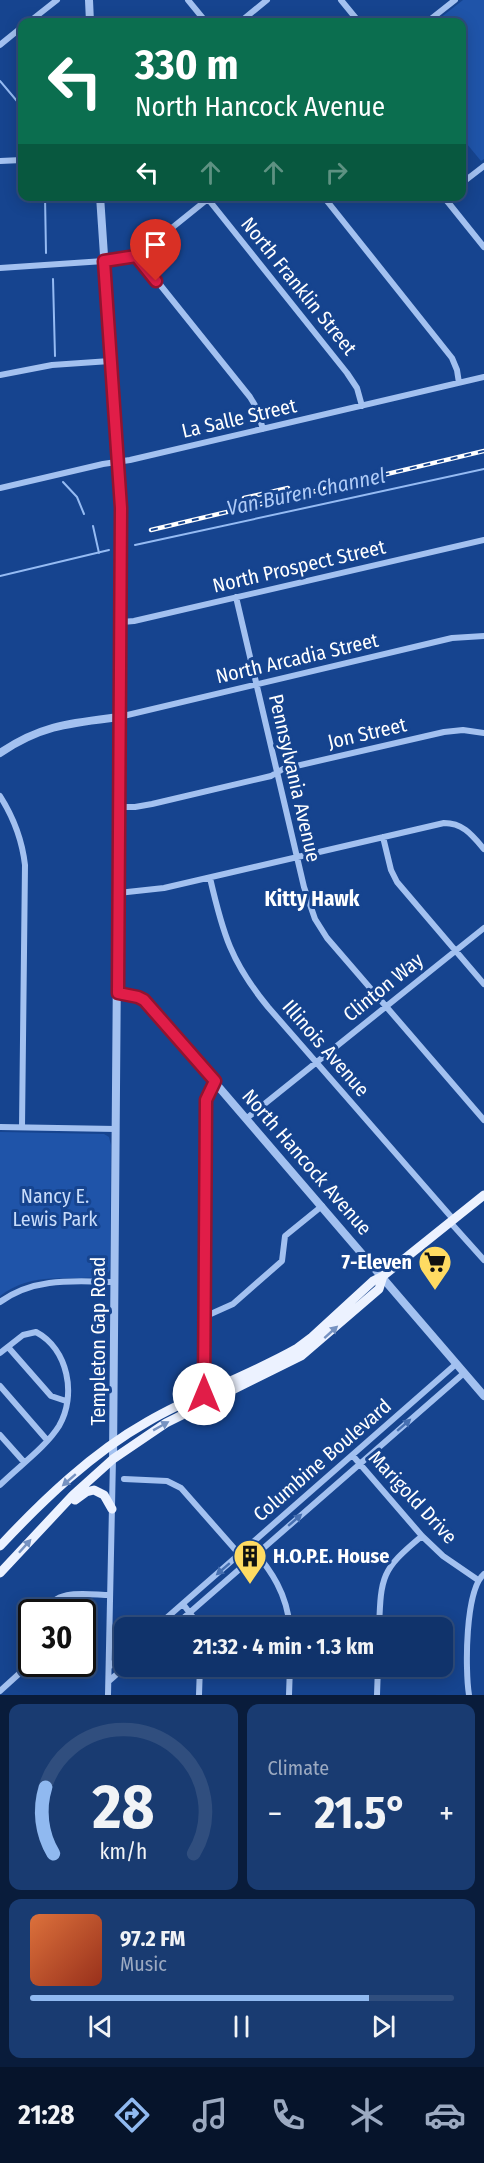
<!DOCTYPE html>
<meta charset="utf-8">
<style>
body{margin:0;font-family:"Fira Sans Condensed",sans-serif;background:#193b71;color:#f1f3f6;height:100vh;display:flex;flex-direction:column;font-size:22px;white-space:nowrap}
*{box-sizing:border-box;margin:0}
p{font-size:20px;color:#9caac1}
.icon{flex:none;width:33px;height:33px;fill:none;stroke:currentColor;stroke-width:2;stroke-linecap:round;stroke-linejoin:round}
.map{position:relative;height:1695px;overflow:hidden}
.panel{display:flex;flex-direction:column;gap:9px;padding:9px;background:#091c3b;flex:1}
.panel>*{flex:none}
.top-card{position:absolute;left:18px;top:18px;width:448px;height:183px;border-radius:12px;box-shadow:0 3px 15px #0003,0 0 0 2px #304e7e;background:#0b6e4f;color:#fff;overflow:hidden}
.speed{position:absolute;left:18px;top:1599px;display:flex;gap:12px;font-size:30px;font-weight:700;text-align:center}
.speed>*{display:grid;place-content:center;width:78px;height:78px;border-radius:50%;background:#10336b;box-shadow:0 3px 15px #0003,0 0 0 2px #304e7e;line-height:1}
.speed .limit{border:3px solid #111;border-radius:9px;background:#fff;color:#111}
.pin{position:absolute;display:grid;place-items:center;width:51px;height:51px;color:#fff;margin:-62px -26px;border-radius:50% 50% 50% 0;rotate:-45deg;box-shadow:0 0 6px #0007}
.pin .icon{rotate:45deg}
.me{position:absolute;width:66px;margin:-33px;rotate:0deg;stroke-linejoin:round;filter:drop-shadow(0 0 4px #0008)}
.turn{display:flex;align-items:center;gap:21px;height:126px;padding:0 18px;font-size:27px}
.turn .icon{width:78px;height:78px;stroke-width:2.5}
.turn b{display:block;font-size:42px;line-height:51px}
.lanes{display:flex;align-items:center;height:57px;padding:0 18px;background:#0003;justify-content:center;gap:30px;direction:ltr}
.lanes .off{opacity:.35}
.big{font-size:45px;font-weight:700;line-height:1.1}
.panel .tile{flex:1;display:flex;flex-direction:column;justify-content:center;gap:9px;min-width:0;padding:0 21px;border-radius:12px;background:#193b71}
.panel .dial{align-items:center;gap:0}
.dial svg{height:156px;overflow:visible;fill:none;stroke:#304e7e;stroke-width:7;stroke-linecap:round;text-anchor:middle}
.dial text{fill:#f1f3f6;stroke:none}
.song{display:flex;align-items:center;gap:18px}
.cover{width:72px;height:72px;border-radius:9px;background:linear-gradient(135deg,hsl(20 70% 55%),hsl(10 70% 35%))}
.played{height:6px;border-radius:3px;background:linear-gradient(90deg,#90b9f0 80%,#304e7e 80%)}
.keys{display:flex;justify-content:space-around;direction:ltr}
.heat{display:flex;justify-content:space-between;align-items:center;font-size:33px;direction:ltr}
.panel .tiles{flex:1;display:grid;gap:9px;grid-template-columns:1fr 1fr}
.tile:last-child{grid-column:span 2}
.trip{position:absolute;left:114px;top:1617px;width:339px;height:60px;border-radius:12px;background:#10336b;box-shadow:0 3px 15px #0003,0 0 0 2px #304e7e;font-weight:700;line-height:60px;text-align:center}
.dock{display:flex;height:96px;justify-content:space-around;align-items:center;background:#06142b;color:#9caac1}
.dock .icon{width:42px;height:42px}
.dock .on{color:#90b9f0}
.dock b{font-size:27px;color:#f1f3f6}
.map>svg:first-child{display:block}
</style>
<div class="map">
<svg width="484" height="1695" viewBox="0 0 484 1695">
<rect width="100%" height="100%" fill="#16448f"/>
<path fill="#1f54a9" d="M463,0H484V159L481,161L462,138V22H435Z
M0,1132L104,1134L109,1137L111,1145L110,1270L106,1276C68,1282 34,1270 0,1296Z"/>
<g fill="none" stroke-linecap="round" stroke-linejoin="round">
<path stroke="#95bbf3" stroke-width="2" d="M0,81L22,107
M45,196L46,253
M53,279L55,356
M63,482L77,497L84,514
M93,526L99,553
M135,545L484,469
M0,576L109,550"/>
<path stroke="#a3c1f0" stroke-width="6" d="M188,0L206,22
M341,0L359,22
M29,22L57,0
M240,22L267,0
M427,22L455,0
M0,45L22,27
M0,161L22,160
M462,183L484,166
M199,196L208,199L347,373L357,388L362,406
M323,196L452,358L457,370L459,383
M443,196L484,247
M137,256L250,397L256,407L263,429
M0,268L104,261L137,256L209,198
M0,375L52,365L110,361
M0,488L103,464L130,460L484,377
M236,597L304,887L315,919L327,938L484,1120
M122,622L134,621L484,540
M119,717L452,638L484,636
M0,796C14,818 22,839 25,865L22,1127
M119,807H135L152,804L271,776L283,769L444,732L463,730L484,733
M383,837L391,870L397,882L484,984
M210,878C223,934 231,962 268,1007L453,1219
M118,893L164,888L444,823C463,823 472,835 484,849
M247,1118L484,928
M0,1127L116,1129
M450,1222L484,1260
M0,1302C34,1277 74,1281 114,1282
M204,1317L233,1304L282,1261L285,1236L322,1206
M8,1347L51,1396L66,1401
M0,1353L23,1335L36,1332C68,1349 77,1395 59,1426C46,1447 18,1467 0,1485
M0,1386L47,1440
M204,1394L206,1100L215,1081
M0,1435L24,1462
M353,1456L422,1536L443,1556L478,1580
M124,1479L167,1481L181,1488L240,1555
M250,1546C272,1571 287,1594 290,1628
M183,1604L201,1628
M47,1612C54,1587 90,1595 110,1595
M155,1628L456,1364
M172,1628L464,1373
M379,1628C381,1576 381,1570 422,1536
M109,1667L124,1654
M109,1681L126,1666
M0,1691L32,1662
M108,1695L113,1459
M199,1695L200,1666
M289,1695L290,1666
M377,1695L378,1666
M469,1695C465,1670 465,1590 484,1574"/>
<path stroke="#a3c1f0" stroke-width="8" d="M89,0L90,22
M100,196L121,508L122,622L119,717L113,1459
M0,753C41,725 71,723 119,717
M118,993L138,997L144,1000L484,1396"/>
<path stroke="#ecf2ff" stroke-width="9" d="M75,1500L86,1492L94,1490L104,1495L112,1509
M0,1546C43,1500 92,1453 147,1422C195,1394 248,1376 296,1349L312,1337L373,1281L383,1276L484,1195
M0,1573L73,1495L113,1459L166,1423L301,1356L379,1289L383,1276"/>
<defs>
<path id="rail" d="M244,498L288,488
M151,530L484,451"/>
</defs>
<use href="#rail" stroke="#fff" stroke-width="4.5"/>
<use href="#rail" stroke="#16448f" stroke-width="2" stroke-dasharray="7" stroke-linecap="butt"/>
</g>
<defs><path id="oneway-solid" d="M-6-.8H1V-3.2L6.5 0L1 3.2V.8H-6Z" transform="scale(1.5)"/></defs>
<g fill="#7692c1">
<use href="#oneway-solid" transform="translate(331 1332) rotate(-42)"/>
<use href="#oneway-solid" transform="translate(161 1426) rotate(-29)"/>
<use href="#oneway-solid" transform="translate(69 1480) rotate(139)"/>
<use href="#oneway-solid" transform="translate(25 1546) rotate(-48)"/>
</g>
<g fill="#4770b1">
<use href="#oneway-solid" transform="translate(404 1425) rotate(-41)"/>
<use href="#oneway-solid" transform="translate(295 1520) rotate(-41)"/>
<use href="#oneway-solid" transform="translate(223 1569) rotate(139)"/>
</g>
<g fill="none" stroke-linecap="round" stroke-linejoin="round">
<defs>
<path id="route" d="M156,281L136,256L104,261L121,508L118,993L138,997L144,1000L215,1081L206,1100L204,1394"/>
</defs>
<use href="#route" stroke="#92132f" stroke-width="15"/>
<use href="#route" stroke="#e11d48" stroke-width="10"/>
</g>
<defs>
<symbol id="supermarket-pin" viewBox="-11 -11 22 30"><path d="M0 17L-7.5 6A9.5 9.5 0 1 1 7.5 6Z" fill="#ffdb62" stroke="#16448f"/><path d="M-6-5.5h2.5l.6 2H6L4.5 2H-2.5L-4.4-4H-6ZM-1.5 3.2a1.3 1.3 0 1 0 .1 0ZM3 3.2a1.3 1.3 0 1 0 .1 0Z" fill="#111"/></symbol>
<symbol id="building-pin" viewBox="-11 -11 22 30"><path d="M0 17L-7.5 6A9.5 9.5 0 1 1 7.5 6Z" fill="#ffdb62" stroke="#16448f"/><path d="M-4-6H4V6H1V3H-1V6H-4ZM-2.5-4.3h1.7v1.8h-1.7ZM.8-4.3h1.7v1.8H.8ZM-2.5-1h1.7V.8h-1.7ZM.8-1h1.7V.8H.8Z" fill="#111"/></symbol>
</defs>
<g fill-rule="evenodd">
<use href="#supermarket-pin" x="416" y="1243" width="38" height="52"/>
<use href="#building-pin" x="231" y="1537" width="38" height="52"/>
</g>
<g text-anchor="middle" stroke-width="6" stroke-linejoin="round" paint-order="stroke">
<g font-size="20" fill="#fff" stroke="#16448f">
<text transform="translate(299 286) rotate(51)" y="7">North Franklin Street</text>
<text transform="translate(239 418) rotate(-13)" y="7">La Salle Street</text>
<text transform="translate(299 566) rotate(-13)" y="7">North Prospect Street</text>
<text transform="translate(297 658) rotate(-13)" y="7">North Arcadia Street</text>
<text transform="translate(367 733) rotate(-13)" y="7">Jon Street</text>
<text transform="translate(295 778) rotate(77)" y="7">Pennsylvania Avenue</text>
<text transform="translate(383 987) rotate(-39)" y="7">Clinton Way</text>
<text transform="translate(326 1048) rotate(49)" y="7">Illinois Avenue</text>
<text transform="translate(307 1162) rotate(49)" y="7">North Hancock Avenue</text>
<text transform="translate(98 1341) rotate(-90)" y="7">Templeton Gap Road</text>
<text transform="translate(322 1460) rotate(-41)" y="7">Columbine Boulevard</text>
<text transform="translate(413 1497) rotate(47)" y="7">Marigold Drive</text>
</g>
<g font-size="20" fill="#c9ddfb" stroke="#16448f">
<text x="55" y="1203">Nancy E.<tspan x="55" dy="23">Lewis Park</tspan></text>
</g>
<g font-size="20" font-weight="bold" fill="#fff" stroke="#16448f" text-anchor="end">
<text x="412" y="1269">7-Eleven</text>
<text x="273" y="1563" text-anchor="start">H.O.P.E. House</text>
</g>
<g font-size="21" font-style="italic" fill="#afcbf7" stroke="#16448f">
<text transform="translate(306 492) rotate(-12)" y="7">Van Buren Channel</text>
</g>
<g font-size="21" font-weight="bold" fill="#fff" stroke="#16448f">
<text x="312" y="906">Kitty Hawk</text>
</g>
</g>
</svg>
<div class="speed"><div class="limit">30</div></div>
<div class="pin" style="left:156px;top:281px;background:#d93025"><svg class="icon" aria-label="arrive" viewBox="0 0 24 24"><path d="M6 21V4h12l-3 4 3 4H6"/></svg></div>
<svg class="me" style="left:204px;top:1394px" viewBox="-20 -20 40 40"><circle r="19" fill="#fff"/><path d="M0-13L10 11 0 6-10 11z" fill="#e11d48"/></svg>
<div class="trip">21:32 · 4 min · 1.3 km</div>
<div class="top-card">
<div class="turn"><svg class="icon" aria-label="left" viewBox="0 0 24 24"><path d="M17 20v-9H6M10 6l-5 5 5 5"/></svg><div><b>330 m</b>North Hancock Avenue</div></div>
<div class="lanes"><svg class="icon" aria-label="left" viewBox="0 0 24 24"><path d="M17 20v-9H6M10 6l-5 5 5 5"/></svg><svg class="icon off" aria-label="ahead" viewBox="0 0 24 24"><path d="M12 20V5M6 11l6-6 6 6"/></svg><svg class="icon off" aria-label="ahead" viewBox="0 0 24 24"><path d="M12 20V5M6 11l6-6 6 6"/></svg><svg class="icon off" aria-label="right" viewBox="0 0 24 24"><path d="M7 20v-9h11M14 6l5 5-5 5"/></svg></div>
</div>
</div>
<section class="panel">
<div class="tiles">
<div class="tile dial"><svg viewBox="0 0 100 80">
<path d="M14 69A42 42 0 1 1 86 69"/>
<path d="M14 69A42 42 0 0 1 10 35" stroke="#90b9f0"/>
<text x="50" y="56" font-size="32" font-weight="700">28</text>
<text x="50" y="72" font-size="11">km/h</text>
</svg></div>
<div class="tile"><p>Climate</p>
<div class="heat"><a>−</a><b class="big">21.5°</b><a>+</a></div>
</div>
<div class="tile">
<div class="song"><i class="cover"></i><div><b>97.2 FM</b><p>Music</p></div></div>
<div class="played"></div>
<div class="keys"><svg class="icon" aria-label="previous" viewBox="0 0 24 24"><path d="M18 5L8 12l10 7zM5 5v14"/></svg><svg class="icon" aria-label="pause" viewBox="0 0 24 24"><path d="M8 5v14M16 5v14"/></svg><svg class="icon" aria-label="next" viewBox="0 0 24 24"><path d="M6 5l10 7-10 7zM19 5v14"/></svg></div>
</div>
</div>
</section>
<nav class="dock">
<b>21:28</b>
<svg class="icon on" aria-label="directions" viewBox="0 0 24 24"><path d="M12 3l9 9-9 9-9-9zM9 14v-3h6M13 9l2 2-2 2"/></svg>
<svg class="icon" aria-label="music" viewBox="0 0 24 24"><path d="M9 18V5l10-2v13"/><circle cx="6" cy="18" r="3"/><circle cx="16" cy="16" r="3"/></svg>
<svg class="icon" aria-label="phone" viewBox="0 0 24 24"><path d="M5 4h4l2 5-3 2q2 4 5 5l2-3 5 2v4C11 20 4 13 5 4z"/></svg>
<svg class="icon" aria-label="climate" viewBox="0 0 24 24"><path d="M12 3v18M4 7l16 10M4 17L20 7"/></svg>
<svg class="icon" aria-label="car" viewBox="0 0 24 24"><path d="M5 17H2v-5l4-1 3-4h7l3 4 3 1v5h-3M9 17h6M6 11h13"/><circle cx="7" cy="17" r="2"/><circle cx="17" cy="17" r="2"/></svg>
</nav>
